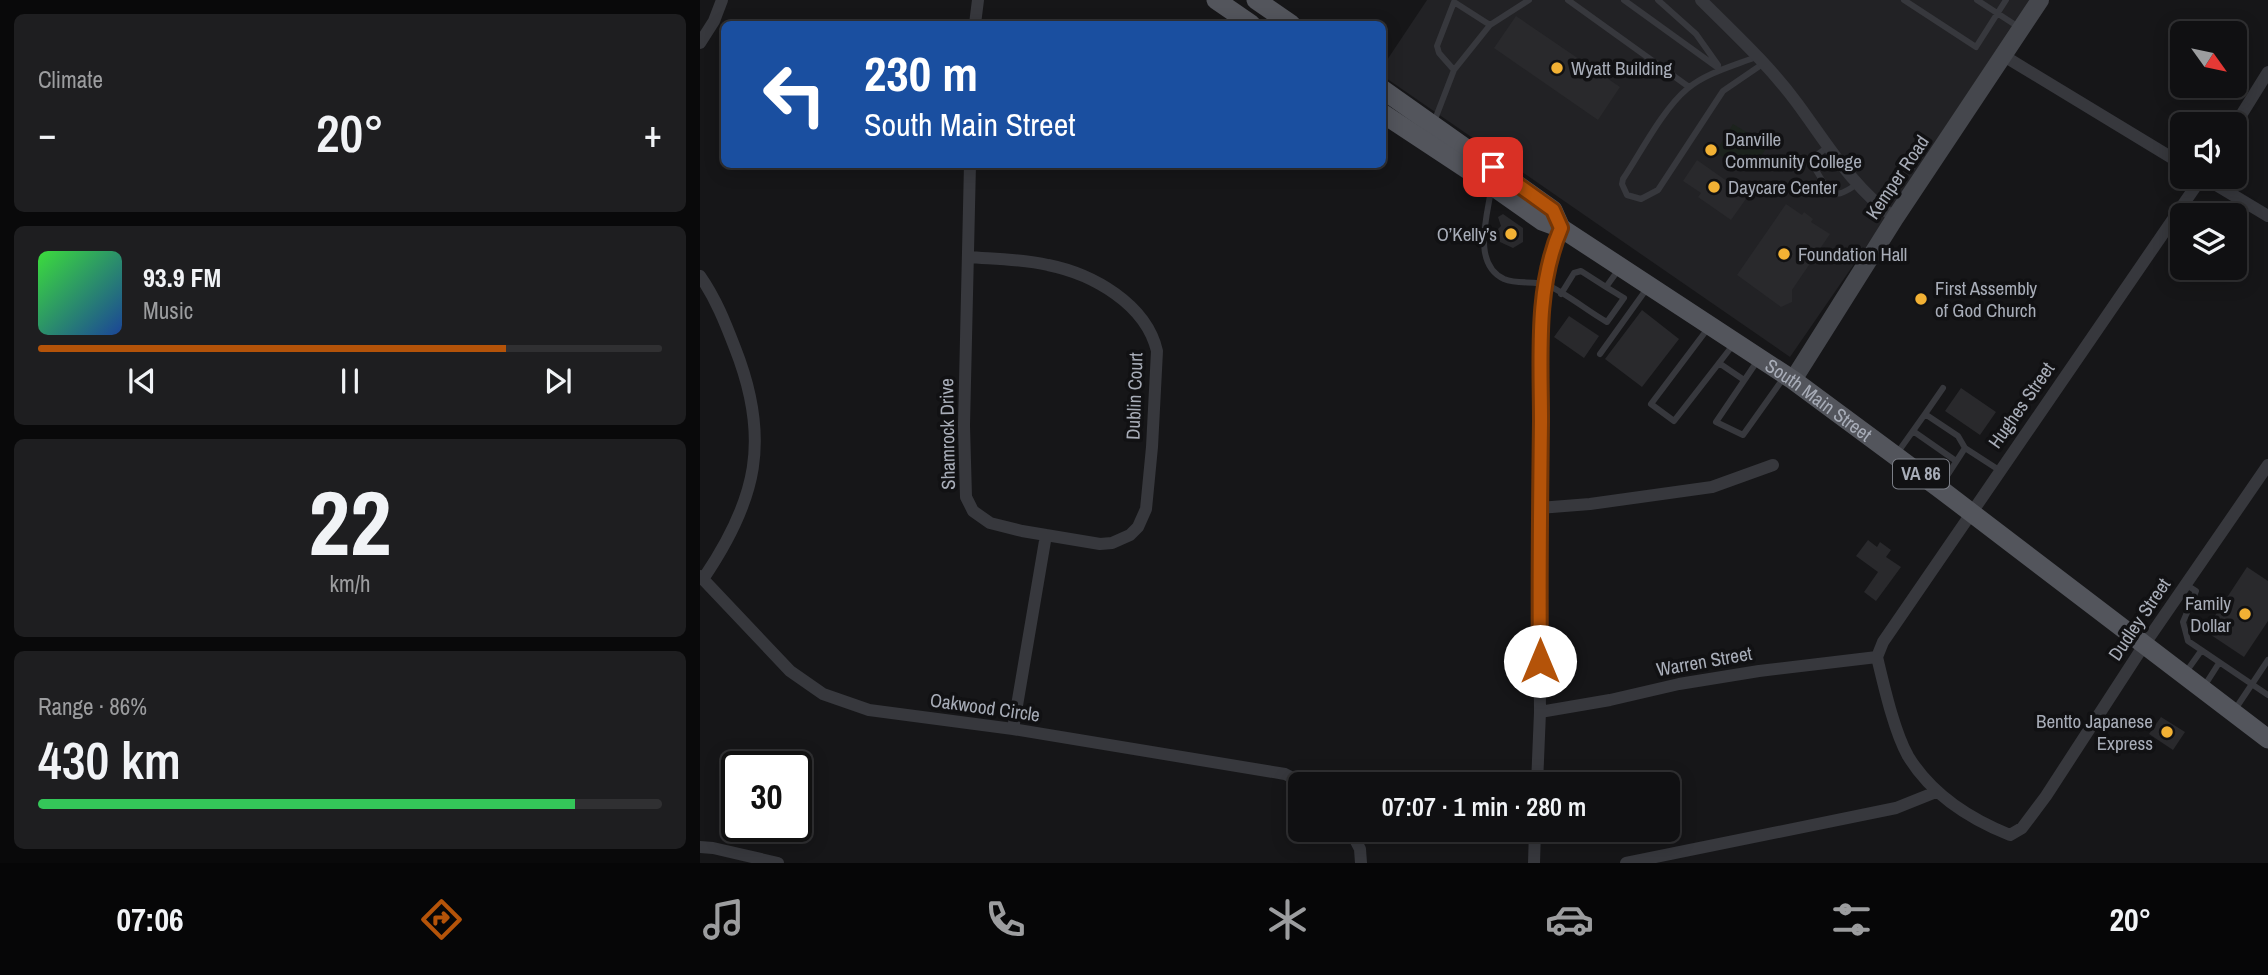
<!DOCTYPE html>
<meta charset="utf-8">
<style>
body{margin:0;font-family:"Archivo Narrow",sans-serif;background:#1e1e20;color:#f1f3f6;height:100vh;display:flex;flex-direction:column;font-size:26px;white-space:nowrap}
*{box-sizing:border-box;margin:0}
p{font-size:23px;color:#9c9d9f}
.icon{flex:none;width:38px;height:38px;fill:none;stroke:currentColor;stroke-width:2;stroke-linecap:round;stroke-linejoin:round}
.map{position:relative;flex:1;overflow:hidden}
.side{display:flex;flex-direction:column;gap:14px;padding:14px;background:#09090a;width:700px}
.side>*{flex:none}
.top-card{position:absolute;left:21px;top:21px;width:665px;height:147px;border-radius:10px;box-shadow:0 4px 18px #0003,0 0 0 2px #303032;background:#1a4fa0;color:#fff;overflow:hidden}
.needle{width:46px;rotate:123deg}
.tools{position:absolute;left:1470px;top:21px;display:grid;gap:14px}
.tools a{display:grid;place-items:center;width:77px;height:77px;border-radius:10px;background:#101012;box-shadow:0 4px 18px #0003,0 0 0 2px #303032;font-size:35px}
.speed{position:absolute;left:21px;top:751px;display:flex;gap:14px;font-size:35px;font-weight:700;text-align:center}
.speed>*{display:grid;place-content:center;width:91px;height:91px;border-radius:50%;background:#101012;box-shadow:0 4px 18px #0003,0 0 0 2px #303032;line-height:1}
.speed .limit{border:4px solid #111;border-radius:10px;background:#fff;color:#111}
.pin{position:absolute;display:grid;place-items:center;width:60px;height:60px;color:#fff;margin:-30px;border-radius:14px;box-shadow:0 4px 10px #0006}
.me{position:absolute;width:77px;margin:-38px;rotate:0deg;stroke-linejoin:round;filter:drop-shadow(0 0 5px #0008)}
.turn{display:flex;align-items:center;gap:24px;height:147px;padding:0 28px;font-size:32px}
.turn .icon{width:91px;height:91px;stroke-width:2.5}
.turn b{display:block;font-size:49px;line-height:60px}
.big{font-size:52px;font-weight:600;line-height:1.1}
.side .card{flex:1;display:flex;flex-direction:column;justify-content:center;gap:10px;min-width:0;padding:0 24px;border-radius:10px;background:#1e1e20}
.side .dial{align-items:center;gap:0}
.dial b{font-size:91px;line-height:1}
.song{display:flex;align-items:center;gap:21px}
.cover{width:84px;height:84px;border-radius:10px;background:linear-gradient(135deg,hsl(120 70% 55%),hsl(220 70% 35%))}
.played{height:7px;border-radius:4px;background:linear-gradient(90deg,#b45309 75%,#303032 75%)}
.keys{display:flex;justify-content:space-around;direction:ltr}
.heat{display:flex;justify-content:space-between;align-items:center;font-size:38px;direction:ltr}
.charge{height:10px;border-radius:5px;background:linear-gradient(90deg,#34c759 86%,#303032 0)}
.trip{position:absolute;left:588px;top:772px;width:392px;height:70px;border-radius:10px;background:#101012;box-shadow:0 4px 18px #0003,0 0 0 2px #303032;font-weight:600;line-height:70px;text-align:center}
.tabs{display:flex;height:112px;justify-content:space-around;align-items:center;background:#060607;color:#9c9d9f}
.tabs .icon{width:49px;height:49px}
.tabs .selected{color:#b45309}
.tabs b{font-size:32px;color:#f1f3f6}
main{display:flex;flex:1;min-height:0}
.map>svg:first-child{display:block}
</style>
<main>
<section class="side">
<div class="card"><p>Climate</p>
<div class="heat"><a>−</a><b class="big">20°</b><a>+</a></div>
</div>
<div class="card">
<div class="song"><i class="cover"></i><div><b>93.9 FM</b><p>Music</p></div></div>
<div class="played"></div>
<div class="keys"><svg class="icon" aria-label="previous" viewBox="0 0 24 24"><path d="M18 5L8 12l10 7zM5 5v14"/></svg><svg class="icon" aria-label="pause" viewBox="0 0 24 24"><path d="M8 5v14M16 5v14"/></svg><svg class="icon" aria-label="next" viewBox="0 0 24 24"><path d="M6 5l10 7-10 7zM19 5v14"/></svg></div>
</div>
<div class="card dial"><b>22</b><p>km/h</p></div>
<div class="card"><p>Range · 86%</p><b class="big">430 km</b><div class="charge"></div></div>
</section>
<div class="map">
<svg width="1568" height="863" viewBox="0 0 1568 863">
<rect width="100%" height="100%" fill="#161618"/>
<path fill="#222225" d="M727,0H1331L1272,93L1090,357L683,76V66Z"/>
<path fill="#1c231d" d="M1033,124L1066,144L1065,150L1057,162L1042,156L1035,163L1015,153Z"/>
<path fill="#29292c" d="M816,16L920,87L898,120L794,48Z
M997,160L1048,196L1031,220L998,197L1001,193L983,181Z
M1086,204L1102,215L1104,212L1113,219L1111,222L1130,234L1092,290V302L1081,307L1037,275Z
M803,214L823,228V242L813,248L800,242L798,229L801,226L798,217Z
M942,310L979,339L942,387L905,359Z
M869,316L899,336L884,358L854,337Z
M1261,388L1296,412L1280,435L1245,411Z
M1168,540L1177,547L1180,542L1191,550L1186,557L1201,567L1176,601L1164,592L1178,572L1156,556Z
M1547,567L1568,581V621L1544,657L1505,631Z
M1461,717L1485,732L1473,750L1449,734Z"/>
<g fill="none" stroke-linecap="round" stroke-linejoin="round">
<path stroke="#37383d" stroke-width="6" d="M868,0L989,87
M924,0L1021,70
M958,0L996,34L1018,65
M1204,0L1276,47L1306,0
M1277,0L1320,28
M790,25L829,0
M1056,57C1033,66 1006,73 987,89C963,109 941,152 923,179L922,184L927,195L941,199L958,190L1023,91L1064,63
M734,122L754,70L790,25L754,2L737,46L739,53L754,70
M1128,147L1111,159V162L1128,190C1139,198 1146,191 1156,185
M791,190C787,217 772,264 804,279C818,285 834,280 847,285C868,294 887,311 907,322L924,298L906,287L919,269
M861,294L874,273L881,271L906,287
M1009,327L951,404L974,421L1033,345
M900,354L948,287
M1058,360L1016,422L1043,435L1085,376
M1019,363L1044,380
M1225,414L1243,388
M1213,431L1256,461
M1198,452L1225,414L1258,436L1265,448L1299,470
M1241,485L1265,448
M1485,584L1496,591L1483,622L1488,641L1568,695
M1486,672L1501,651
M1505,685L1519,663
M1534,711L1568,660"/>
<path stroke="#37383d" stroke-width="12" d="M1001,0C1034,33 1069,65 1097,103C1128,145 1152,187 1195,218
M275,24L278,0
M0,43L14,21L22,0
M1304,56L1482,164
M1535,125L1568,72
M1503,177L1568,216
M268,257C295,259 322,259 348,265C393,274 446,304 457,351L452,447L446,509L438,527L430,535L412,543L400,544L322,531L290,523L273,511L266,497L264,426L270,164
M0,276C16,299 25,322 35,348C71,439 57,500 3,579
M839,508L890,504L1012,487L1073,465
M0,576L90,671L123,694L169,710L313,729L585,774L605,784
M1177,657C1184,686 1194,731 1208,756C1231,794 1270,819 1310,835L1322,828L1346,796L1444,645L1568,465
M1177,657L1183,642L1502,177
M840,712L910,700L979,684L1059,671L1177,657
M313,729L346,535
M837,784L840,712L838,471L842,335L847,267L861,228
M650,830L660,849L661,863
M0,847L13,848L78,863
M834,863L835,830
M926,863L1196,808L1236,792"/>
<path stroke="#45474d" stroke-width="18" d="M1093,380L1195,218L1340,0"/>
<g stroke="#53555c" stroke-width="19">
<path d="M516,0L551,24"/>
<path d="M556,0L591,24"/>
<path d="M682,89L853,210L861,228"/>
<path id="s1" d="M682,113L791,185L842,221L861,228L1093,380L1239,488L1568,739"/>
</g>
</g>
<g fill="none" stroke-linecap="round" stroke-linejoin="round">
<defs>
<path id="route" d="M793,167L853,210L861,228C835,288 841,357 841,421C840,501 839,581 840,661"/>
</defs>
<use href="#route" stroke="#753606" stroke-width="18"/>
<use href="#route" stroke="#b45309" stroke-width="12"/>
</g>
<g fill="#f2b134" stroke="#111113" stroke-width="2.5">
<circle cx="857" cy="68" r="7"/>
<circle cx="1011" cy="150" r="7"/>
<circle cx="1014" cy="187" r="7"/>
<circle cx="811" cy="234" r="7"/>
<circle cx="1084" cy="254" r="7"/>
<circle cx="1221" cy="299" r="7"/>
<circle cx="1545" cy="614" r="7"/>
<circle cx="1467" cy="732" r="7"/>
</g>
<g text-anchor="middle" stroke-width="7" stroke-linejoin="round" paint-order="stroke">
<rect fill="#111113" stroke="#7b7e86" stroke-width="2" x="1193" y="459.5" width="56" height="29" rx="5"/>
<g font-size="18" font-weight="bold" fill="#a8adb8">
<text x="1221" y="480">VA 86</text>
</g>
<g font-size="19" fill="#a8adb8" stroke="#111113" text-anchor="start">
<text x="871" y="75">Wyatt Building</text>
<text x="1025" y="146">Danville<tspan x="1025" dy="22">Community College</tspan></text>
<text x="1028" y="194">Daycare Center</text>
<text x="797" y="241" text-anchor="end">O’Kelly’s</text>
<text x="1098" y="261">Foundation Hall</text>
<text x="1235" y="295">First Assembly<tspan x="1235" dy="22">of God Church</tspan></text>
<text x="1531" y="610" text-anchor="end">Family<tspan x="1531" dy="22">Dollar</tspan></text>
<text x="1453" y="728" text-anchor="end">Bentto Japanese<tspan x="1453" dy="22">Express</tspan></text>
</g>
<g font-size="19" fill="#a8adb8" stroke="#111113">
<text transform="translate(1197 177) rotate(-56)" y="7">Kemper Road</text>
<text transform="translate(434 396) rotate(-88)" y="7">Dublin Court</text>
<text dy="7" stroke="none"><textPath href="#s1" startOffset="523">South Main Street</textPath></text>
<text transform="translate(1321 405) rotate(-55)" y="7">Hughes Street</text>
<text transform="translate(247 434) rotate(-91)" y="7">Shamrock Drive</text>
<text transform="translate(1439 619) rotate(-56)" y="7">Dudley Street</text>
<text transform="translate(1004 661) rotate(-10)" y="7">Warren Street</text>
<text transform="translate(285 707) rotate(8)" y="7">Oakwood Circle</text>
</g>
</g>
</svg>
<div class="tools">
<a><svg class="needle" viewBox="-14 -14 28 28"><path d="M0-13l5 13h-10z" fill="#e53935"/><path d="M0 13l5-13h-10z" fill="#9c9d9f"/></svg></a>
<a><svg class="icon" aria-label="sound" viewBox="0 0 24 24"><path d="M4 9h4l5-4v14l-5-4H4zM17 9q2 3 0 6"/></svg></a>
<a><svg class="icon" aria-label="layers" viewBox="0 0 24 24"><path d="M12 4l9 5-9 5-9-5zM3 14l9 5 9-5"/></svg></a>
</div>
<div class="speed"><div class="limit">30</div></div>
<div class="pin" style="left:793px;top:167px;background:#d93025"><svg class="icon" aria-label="arrive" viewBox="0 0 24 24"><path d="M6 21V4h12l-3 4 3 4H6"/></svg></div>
<svg class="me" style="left:840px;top:661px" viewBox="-20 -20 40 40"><circle r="19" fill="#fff"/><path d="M0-13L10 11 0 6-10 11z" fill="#b45309"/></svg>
<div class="trip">07:07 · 1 min · 280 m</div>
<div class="top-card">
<div class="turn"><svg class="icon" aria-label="left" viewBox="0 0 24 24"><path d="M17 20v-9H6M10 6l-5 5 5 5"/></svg><div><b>230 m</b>South Main Street</div></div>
</div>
</div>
</main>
<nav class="tabs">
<b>07:06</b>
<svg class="icon selected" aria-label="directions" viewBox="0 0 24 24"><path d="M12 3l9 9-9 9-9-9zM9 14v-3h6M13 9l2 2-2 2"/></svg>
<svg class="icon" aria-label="music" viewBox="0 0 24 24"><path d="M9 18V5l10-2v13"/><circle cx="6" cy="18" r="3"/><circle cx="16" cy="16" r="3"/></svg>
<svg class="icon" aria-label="phone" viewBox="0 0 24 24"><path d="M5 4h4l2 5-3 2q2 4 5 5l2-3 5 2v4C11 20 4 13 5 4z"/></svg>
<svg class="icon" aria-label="climate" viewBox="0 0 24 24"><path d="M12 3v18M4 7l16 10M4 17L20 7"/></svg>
<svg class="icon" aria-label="car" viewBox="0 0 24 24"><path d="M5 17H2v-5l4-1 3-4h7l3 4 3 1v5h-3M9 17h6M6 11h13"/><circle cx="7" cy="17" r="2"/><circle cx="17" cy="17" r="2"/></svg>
<svg class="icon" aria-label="filters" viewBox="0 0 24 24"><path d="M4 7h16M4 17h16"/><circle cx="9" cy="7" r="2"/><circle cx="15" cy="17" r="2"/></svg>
<b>20°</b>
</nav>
